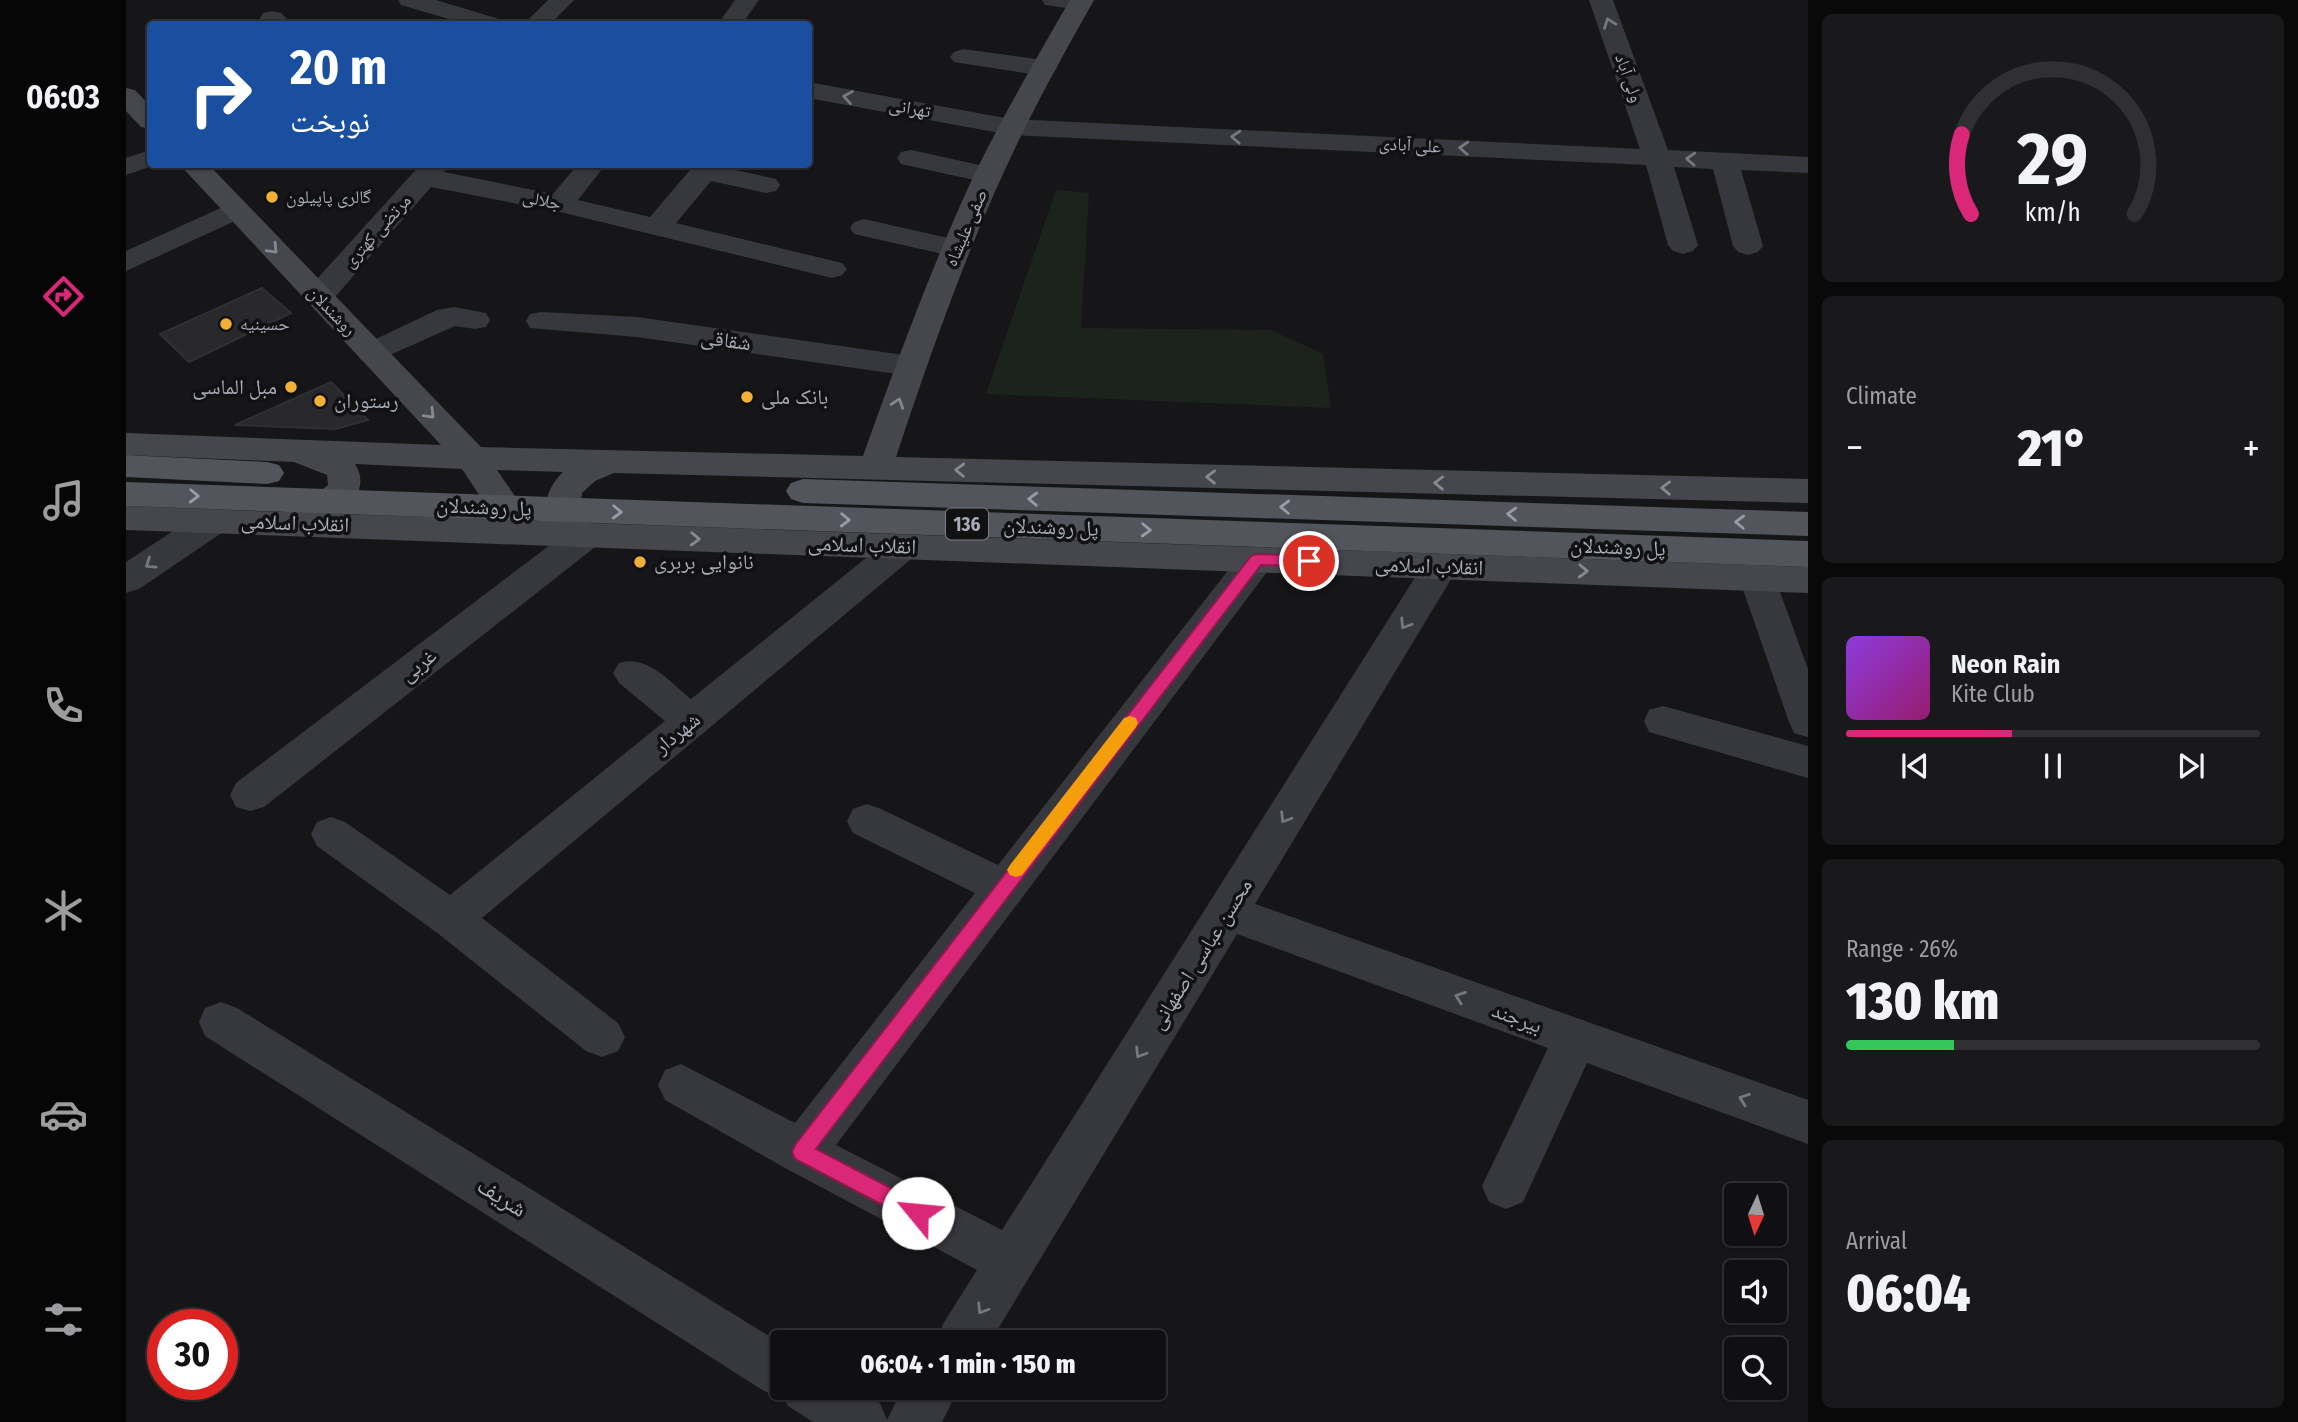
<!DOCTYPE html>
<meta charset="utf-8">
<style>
body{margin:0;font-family:"Fira Sans Condensed","Noto Naskh Arabic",sans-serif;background:#19191b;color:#f1f3f6;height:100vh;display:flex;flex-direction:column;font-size:26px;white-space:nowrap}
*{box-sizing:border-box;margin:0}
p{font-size:23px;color:#9c9d9f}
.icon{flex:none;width:38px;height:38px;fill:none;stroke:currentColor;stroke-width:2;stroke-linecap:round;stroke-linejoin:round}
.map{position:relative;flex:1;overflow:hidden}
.drawer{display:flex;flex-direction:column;gap:14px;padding:14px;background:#09090a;width:490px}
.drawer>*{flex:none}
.top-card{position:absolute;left:21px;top:21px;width:665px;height:147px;border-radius:7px;box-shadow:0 2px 5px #0004,0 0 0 2px #303032;background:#1a4fa0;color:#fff;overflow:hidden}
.needle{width:46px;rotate:184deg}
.tools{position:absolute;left:1598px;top:1183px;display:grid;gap:14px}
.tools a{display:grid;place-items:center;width:63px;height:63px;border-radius:7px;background:#101012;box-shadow:0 2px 5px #0004,0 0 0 2px #303032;font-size:35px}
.speed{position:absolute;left:21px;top:1309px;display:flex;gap:14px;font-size:35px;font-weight:700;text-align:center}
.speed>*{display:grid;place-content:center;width:91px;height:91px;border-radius:50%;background:#101012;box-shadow:0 2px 5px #0004,0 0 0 2px #303032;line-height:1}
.speed .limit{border:10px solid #d22;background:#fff;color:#111}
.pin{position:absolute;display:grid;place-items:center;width:60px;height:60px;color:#fff;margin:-30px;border:4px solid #fff;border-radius:50%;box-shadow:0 2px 7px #0007}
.me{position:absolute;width:77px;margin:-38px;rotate:298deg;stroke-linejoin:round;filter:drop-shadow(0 0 5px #0008)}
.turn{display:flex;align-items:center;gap:24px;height:147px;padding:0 28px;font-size:32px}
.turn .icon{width:91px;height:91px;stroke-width:2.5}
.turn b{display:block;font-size:49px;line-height:60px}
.big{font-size:52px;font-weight:800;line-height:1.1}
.drawer .tile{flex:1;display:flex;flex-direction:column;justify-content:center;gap:10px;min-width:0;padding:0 24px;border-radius:10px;background:#19191b}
.drawer .dial{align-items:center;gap:0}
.dial svg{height:182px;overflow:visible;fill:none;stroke:#303032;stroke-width:7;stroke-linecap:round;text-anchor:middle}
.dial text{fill:#f1f3f6;stroke:none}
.song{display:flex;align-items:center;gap:21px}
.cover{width:84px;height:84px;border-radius:10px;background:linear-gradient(135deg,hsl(270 70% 55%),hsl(320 70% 35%))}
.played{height:7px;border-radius:4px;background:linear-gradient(90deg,#db2777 40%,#303032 40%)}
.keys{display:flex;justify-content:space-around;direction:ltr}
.heat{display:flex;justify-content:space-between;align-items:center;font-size:38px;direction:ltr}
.charge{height:10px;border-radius:5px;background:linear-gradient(90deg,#34c759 26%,#303032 0)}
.trip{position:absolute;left:644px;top:1330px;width:396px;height:70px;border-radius:7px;background:#101012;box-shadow:0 2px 5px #0004,0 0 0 2px #303032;font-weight:800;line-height:70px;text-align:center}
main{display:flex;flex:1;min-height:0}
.tabs{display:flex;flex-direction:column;width:126px;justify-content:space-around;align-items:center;background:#060607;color:#9c9d9f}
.tabs .icon{width:49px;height:49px}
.tabs .current{color:#db2777}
.tabs b{font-size:32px;color:#f1f3f6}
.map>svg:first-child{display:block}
</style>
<main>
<nav class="tabs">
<b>06:03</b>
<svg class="icon current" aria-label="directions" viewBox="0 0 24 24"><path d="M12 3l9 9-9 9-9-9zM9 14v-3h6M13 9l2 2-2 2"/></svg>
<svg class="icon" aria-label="music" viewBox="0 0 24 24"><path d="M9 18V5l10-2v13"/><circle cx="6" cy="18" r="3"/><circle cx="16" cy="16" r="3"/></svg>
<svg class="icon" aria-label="phone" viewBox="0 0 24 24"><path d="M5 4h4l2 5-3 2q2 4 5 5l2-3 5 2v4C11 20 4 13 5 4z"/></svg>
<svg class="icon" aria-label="climate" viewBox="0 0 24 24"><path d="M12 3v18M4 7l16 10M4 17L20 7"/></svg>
<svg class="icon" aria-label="car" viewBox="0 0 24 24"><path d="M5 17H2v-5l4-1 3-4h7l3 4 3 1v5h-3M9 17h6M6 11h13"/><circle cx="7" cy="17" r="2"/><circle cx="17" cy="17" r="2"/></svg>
<svg class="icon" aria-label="filters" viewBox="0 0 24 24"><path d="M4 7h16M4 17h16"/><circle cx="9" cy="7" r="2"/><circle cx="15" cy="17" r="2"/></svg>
</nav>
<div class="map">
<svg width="1682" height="1422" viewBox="0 0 1682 1422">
<rect width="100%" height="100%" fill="#161618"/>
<path fill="#1c231d" d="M930,190L963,193L955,328L1145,330L1197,354L1205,408L860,394Z"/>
<path fill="#29292c" stroke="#303034" stroke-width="2" d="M136,288L165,313L63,362L34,334Z
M205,382L242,420L210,429L109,425Z"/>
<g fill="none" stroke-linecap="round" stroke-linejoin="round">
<path fill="#37383d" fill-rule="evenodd" d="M272,0H310L373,19L376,24H340L275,5Z
M422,0H448L424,24H398Z
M609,0H633L616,24H592Z
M916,0H964L966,3L963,8L954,10L919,5Z
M1463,0H1487L1542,150L1682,157V173L1615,170L1637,246L1632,252L1622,255L1612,252L1607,246L1587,169L1548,167L1572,245L1567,251L1557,254L1547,251L1542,245L1520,165L885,135L682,98V82L885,119L1514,149Z
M146,11L155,13L166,24H139L134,18L137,13Z
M837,49L918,60L927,63L931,68L927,73L918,76L828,62L824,57L828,52Z
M24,150V164H32L0,175V158Z
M785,150L872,169L876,175L872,181L862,183L775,164L771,158L775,152Z
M295,164H323L318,172L427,194L452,164H480L452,200L524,217L569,164H597L596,167L650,179L654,185L650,191L640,193L585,181L550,223L716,263L721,269L716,275L706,278L434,212L305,187L203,304L192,306L181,304L177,297L181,290Z
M110,201L120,204L124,210L120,216L0,271V251Z
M738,219L840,242L845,248L840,254L830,257L728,234L724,228L728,222Z
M328,307L360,313L364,320L360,327L349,329L329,326L246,363L235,360L230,353L235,346L311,310Z
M415,312L511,317L785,356L796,359L801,366L796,373L785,376L511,337L404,328L400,321L404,314Z
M88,509L100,512L105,521L100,530L13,589L0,593V562L76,512Z
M461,523L473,526L478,535L473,544L138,807L124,811L110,807L104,795L110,783L449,526Z
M778,534L790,537L796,546L790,555L356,918L492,1023L499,1037L492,1051L476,1057L460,1051L310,932L191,846L185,834L191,822L205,817L219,822L324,895L539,721L493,683L487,673L493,663C521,654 544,682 565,699L766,537Z
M1131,546L1144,550L1149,559L1144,568L710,1145L876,1230L1302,557L1315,553L1328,557L1333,566L1129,904L1682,1100V1144L1461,1063L1397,1202L1380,1209L1363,1202L1356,1186L1422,1048L1111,934L864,1342H810L817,1324L851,1270L659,1168L539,1100L532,1085L539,1070L555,1064L669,1123L849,893L727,833L721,821L727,809L741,804L755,809L872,865L1118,550Z
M1631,565L1644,569L1649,578L1682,669V737L1668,733L1663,722L1613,578L1618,569Z
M1537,706L1682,746V778L1523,732L1518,721L1523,710Z
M95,1002L111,1008L656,1344V1388H728L754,1403L761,1420L777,1388H833L816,1422H687L662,1406L658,1398L638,1391L79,1036L73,1022L79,1008Z"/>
<path fill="#45474d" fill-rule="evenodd" d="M944,0H968C936,57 904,114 877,174C835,266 802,361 770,457L1682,479V503L488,473L469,481L456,493L454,511L463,523L1682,567V593L0,530V506L157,512C163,502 190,496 202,485L201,475L168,462L0,455V433L315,445L53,164H82L355,447L737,456C771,361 806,265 849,173C878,114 911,57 944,0ZM229,464L336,469L369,519L210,514C230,503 242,484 229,464ZM371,470L437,472C424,485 414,504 425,521H406Z
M0,88L9,90L24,106V129L15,127L0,111Z"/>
<path fill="#53555c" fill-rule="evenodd" d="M0,455L141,462L153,465L158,473L153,481L141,484L0,477Z
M677,479L1682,512V536L677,503L665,499L660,491L665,483Z
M0,482L1682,541V567L0,506Z"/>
</g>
<defs><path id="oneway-chevron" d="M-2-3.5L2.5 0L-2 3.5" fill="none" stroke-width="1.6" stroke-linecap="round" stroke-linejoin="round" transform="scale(1.75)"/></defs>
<g stroke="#757881">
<use href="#oneway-chevron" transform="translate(1483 23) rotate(-110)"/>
<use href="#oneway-chevron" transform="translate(722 97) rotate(-170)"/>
<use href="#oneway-chevron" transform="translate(1110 137) rotate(-177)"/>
<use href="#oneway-chevron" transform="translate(1338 148) rotate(-177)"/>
<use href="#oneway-chevron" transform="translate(1565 159) rotate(-177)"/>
<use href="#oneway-chevron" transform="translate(24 564) rotate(146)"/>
<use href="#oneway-chevron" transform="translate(1279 624) rotate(122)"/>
<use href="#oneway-chevron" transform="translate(1159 818) rotate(122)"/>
<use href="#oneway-chevron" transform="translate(1334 997) rotate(-160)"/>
<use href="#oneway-chevron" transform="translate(1014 1053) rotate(122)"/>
<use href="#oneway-chevron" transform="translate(1618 1099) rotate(-160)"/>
<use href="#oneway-chevron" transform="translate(856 1309) rotate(122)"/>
</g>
<g stroke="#858993">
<use href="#oneway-chevron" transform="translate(147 249) rotate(46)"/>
<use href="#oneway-chevron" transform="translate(772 403) rotate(-71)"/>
<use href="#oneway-chevron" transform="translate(304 414) rotate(46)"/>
<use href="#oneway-chevron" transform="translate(834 470) rotate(-178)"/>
<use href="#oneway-chevron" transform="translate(1085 477) rotate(-179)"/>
<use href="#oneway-chevron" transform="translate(1313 483) rotate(-179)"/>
<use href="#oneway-chevron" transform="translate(1540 488) rotate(-179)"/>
<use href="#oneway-chevron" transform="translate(569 539) rotate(2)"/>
<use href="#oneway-chevron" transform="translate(1457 571) rotate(2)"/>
</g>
<g stroke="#979ba6">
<use href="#oneway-chevron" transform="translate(68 496) rotate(2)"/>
<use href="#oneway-chevron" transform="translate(907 499) rotate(-178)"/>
<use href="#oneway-chevron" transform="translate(1159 507) rotate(-178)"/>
<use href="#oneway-chevron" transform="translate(491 512) rotate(2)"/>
<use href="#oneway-chevron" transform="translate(1386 514) rotate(-178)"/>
<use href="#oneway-chevron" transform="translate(719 520) rotate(2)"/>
<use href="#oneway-chevron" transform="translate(1614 522) rotate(-178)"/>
<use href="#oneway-chevron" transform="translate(1020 530) rotate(2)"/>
</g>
<path fill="#db2777" stroke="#8e194d" stroke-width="2" d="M1131,554L1183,556L1191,561L1183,566L1135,565L690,1149L799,1206L802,1213L799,1220L792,1223L785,1220L669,1159L666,1152L669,1145L1125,556Z"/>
<path fill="#f59e0b" d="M1004,716L1010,718L1012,723L1010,727L896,875L890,877L884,875L881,870L884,865L998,718Z"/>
<g fill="#f2b134" stroke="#111113" stroke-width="2.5">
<circle cx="146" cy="197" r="7"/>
<circle cx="100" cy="324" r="7"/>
<circle cx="165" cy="387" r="7"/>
<circle cx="621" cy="397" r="7"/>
<circle cx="194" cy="401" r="7"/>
<circle cx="514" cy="562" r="7"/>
</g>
<g text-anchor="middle" stroke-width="7" stroke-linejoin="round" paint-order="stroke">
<g font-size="18" fill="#a8adb8" stroke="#111113">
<text transform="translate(1503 78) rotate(70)" y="6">ولی آباد</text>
<text transform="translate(784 108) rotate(10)" y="6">تهرانی</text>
<text transform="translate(1284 145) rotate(3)" y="6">علی آبادی</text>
<text transform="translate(416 200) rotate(12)" y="6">جلالی</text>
<text transform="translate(840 228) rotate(-67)" y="6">صفی علیشاه</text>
<text transform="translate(251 231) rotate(-48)" y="6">مرتضی کهتری</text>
<text transform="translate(206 311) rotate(46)" y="6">روشندلان</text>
</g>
<g font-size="18" fill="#a8adb8" stroke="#111113" text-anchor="start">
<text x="160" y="203">گالری پاپیلون</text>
<text x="114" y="330">حسینیه</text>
</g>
<rect fill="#111113" stroke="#7b7e86" stroke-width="2" x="820" y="508.5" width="42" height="31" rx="5"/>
<g font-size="19" font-weight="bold" fill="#a8adb8">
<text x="841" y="531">136</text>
</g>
<g font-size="21" fill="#a8adb8" stroke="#111113">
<text transform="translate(600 340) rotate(8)" y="7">شقاقی</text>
<text transform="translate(358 507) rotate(2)" y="7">پل روشندلان</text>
<text transform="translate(169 523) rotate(2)" y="7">انقلاب اسلامی</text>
<text transform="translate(925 527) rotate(2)" y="7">پل روشندلان</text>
<text transform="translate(736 545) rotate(2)" y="7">انقلاب اسلامی</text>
<text transform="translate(1492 547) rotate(2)" y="7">پل روشندلان</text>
<text transform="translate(1303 566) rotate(2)" y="7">انقلاب اسلامی</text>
<text transform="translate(292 665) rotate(-38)" y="7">غربی</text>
<text transform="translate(551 733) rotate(-39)" y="7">شهردار</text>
<text transform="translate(1075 954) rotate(-58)" y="7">محسن عباسی اصفهانی</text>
<text transform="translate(1391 1018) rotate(20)" y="7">بیرجند</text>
</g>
<g font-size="21" fill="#a8adb8" stroke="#111113" text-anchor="start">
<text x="151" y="394" text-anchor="end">مبل الماسی</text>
<text x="635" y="404">بانک ملی</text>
<text x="208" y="408">رستوران</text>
<text x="528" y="569">نانوایی بربری</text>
</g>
<g font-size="24" fill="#a8adb8" stroke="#111113">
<text transform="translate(376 1197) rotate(32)" y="8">شریف</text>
</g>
</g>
</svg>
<div class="tools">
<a><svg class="needle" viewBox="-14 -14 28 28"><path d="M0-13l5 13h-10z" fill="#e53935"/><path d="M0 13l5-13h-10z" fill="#9c9d9f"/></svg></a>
<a><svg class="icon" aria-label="sound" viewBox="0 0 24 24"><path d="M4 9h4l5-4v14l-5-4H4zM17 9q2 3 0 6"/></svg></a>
<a><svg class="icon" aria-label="search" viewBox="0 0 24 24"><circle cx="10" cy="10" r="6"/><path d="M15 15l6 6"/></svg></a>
</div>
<div class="speed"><div class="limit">30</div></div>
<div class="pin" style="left:1183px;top:561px;background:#d93025"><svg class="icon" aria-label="arrive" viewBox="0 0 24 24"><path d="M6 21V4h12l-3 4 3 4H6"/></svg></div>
<svg class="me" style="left:792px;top:1213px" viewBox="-20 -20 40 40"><circle r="19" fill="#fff"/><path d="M0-13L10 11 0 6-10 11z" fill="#db2777"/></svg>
<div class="trip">06:04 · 1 min · 150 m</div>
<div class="top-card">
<div class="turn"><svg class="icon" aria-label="right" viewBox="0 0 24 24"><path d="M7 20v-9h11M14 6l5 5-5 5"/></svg><div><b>20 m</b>نوبخت</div></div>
</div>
</div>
<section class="drawer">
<div class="tile dial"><svg viewBox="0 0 100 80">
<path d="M14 69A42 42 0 1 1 86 69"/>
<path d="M14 69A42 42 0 0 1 10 34" stroke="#db2777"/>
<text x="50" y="56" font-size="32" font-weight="700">29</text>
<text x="50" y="72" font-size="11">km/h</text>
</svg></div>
<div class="tile"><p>Climate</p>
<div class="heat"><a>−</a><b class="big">21°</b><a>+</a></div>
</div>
<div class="tile">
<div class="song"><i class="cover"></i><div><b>Neon Rain</b><p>Kite Club</p></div></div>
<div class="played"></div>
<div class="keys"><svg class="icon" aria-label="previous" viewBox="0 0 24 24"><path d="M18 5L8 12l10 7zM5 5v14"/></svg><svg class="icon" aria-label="pause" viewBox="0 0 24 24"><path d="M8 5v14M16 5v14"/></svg><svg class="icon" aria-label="next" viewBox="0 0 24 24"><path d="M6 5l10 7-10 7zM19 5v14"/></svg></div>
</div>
<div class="tile"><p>Range · 26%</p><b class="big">130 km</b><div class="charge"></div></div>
<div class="tile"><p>Arrival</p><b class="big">06:04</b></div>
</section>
</main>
